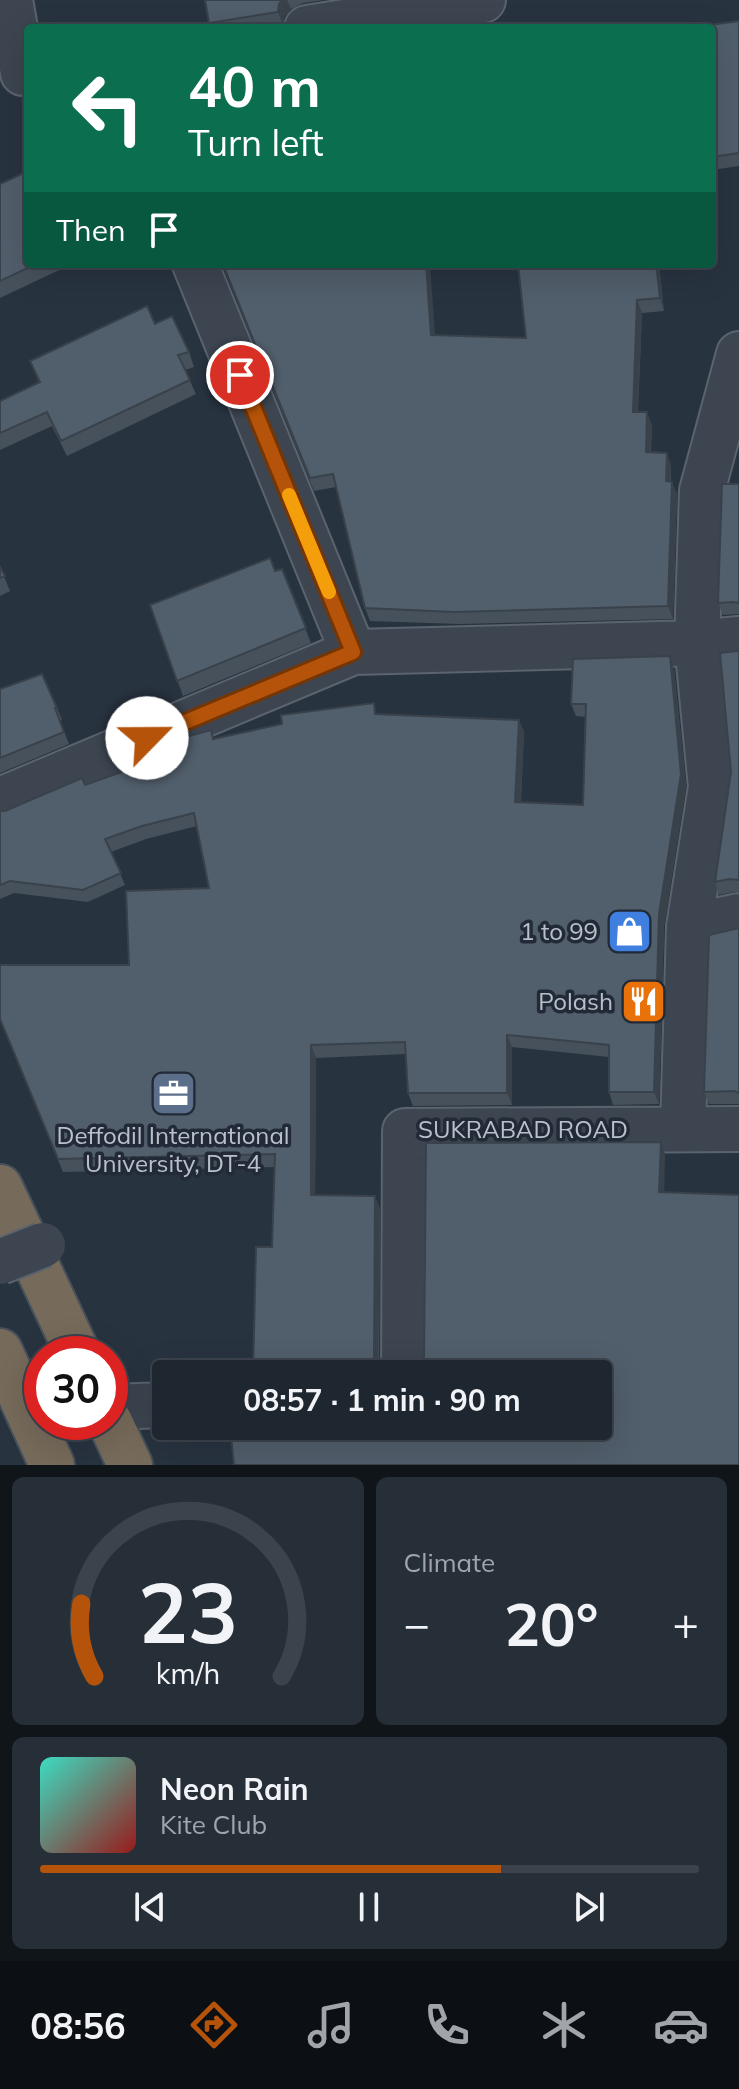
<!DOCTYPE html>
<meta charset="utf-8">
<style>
body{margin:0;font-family:Mulish,sans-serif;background:#262e38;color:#f1f3f6;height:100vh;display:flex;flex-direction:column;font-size:30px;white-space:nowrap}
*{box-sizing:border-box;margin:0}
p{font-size:26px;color:#a1a5ab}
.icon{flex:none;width:44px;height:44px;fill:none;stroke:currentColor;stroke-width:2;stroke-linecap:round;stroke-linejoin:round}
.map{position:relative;height:1465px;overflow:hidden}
.side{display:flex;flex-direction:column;gap:12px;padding:12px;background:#10151a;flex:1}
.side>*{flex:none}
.top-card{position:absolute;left:24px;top:24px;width:692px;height:244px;border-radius:8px;box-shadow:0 8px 32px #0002,0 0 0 2px #3c434c;background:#0b6e4f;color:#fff;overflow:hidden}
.speed{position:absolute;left:24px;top:1336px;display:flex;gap:16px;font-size:40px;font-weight:700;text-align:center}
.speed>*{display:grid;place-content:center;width:104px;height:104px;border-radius:50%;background:#1e2630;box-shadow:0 8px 32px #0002,0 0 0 2px #3c434c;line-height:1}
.speed .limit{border:12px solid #d22;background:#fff;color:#111}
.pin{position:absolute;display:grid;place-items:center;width:68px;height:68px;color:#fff;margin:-34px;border:4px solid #fff;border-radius:50%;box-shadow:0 2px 8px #0007}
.me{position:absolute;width:88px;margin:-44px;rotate:67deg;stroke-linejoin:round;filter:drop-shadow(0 0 6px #0008)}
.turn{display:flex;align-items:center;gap:28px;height:168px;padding:0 32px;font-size:36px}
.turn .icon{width:104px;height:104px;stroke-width:2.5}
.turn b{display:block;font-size:56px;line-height:68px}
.then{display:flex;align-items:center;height:76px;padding:0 32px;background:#0003;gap:16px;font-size:30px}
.big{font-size:60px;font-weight:700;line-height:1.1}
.side .widget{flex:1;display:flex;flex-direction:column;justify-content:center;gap:12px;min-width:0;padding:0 28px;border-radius:12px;background:#262e38}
.side .dial{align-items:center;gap:0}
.dial svg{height:208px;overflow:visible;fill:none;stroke:#3c434c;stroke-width:7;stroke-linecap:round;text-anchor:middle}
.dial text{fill:#f1f3f6;stroke:none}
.song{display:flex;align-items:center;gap:24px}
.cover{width:96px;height:96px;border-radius:12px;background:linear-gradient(135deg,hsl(170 70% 55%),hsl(0 70% 35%))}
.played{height:8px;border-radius:4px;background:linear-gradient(90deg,#b45309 70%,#3c434c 70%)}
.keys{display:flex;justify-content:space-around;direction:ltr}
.heat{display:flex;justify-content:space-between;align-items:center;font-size:44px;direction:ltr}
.side .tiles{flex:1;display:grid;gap:12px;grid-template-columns:1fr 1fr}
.widget:last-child{grid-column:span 2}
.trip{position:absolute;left:152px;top:1360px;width:460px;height:80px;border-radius:8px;background:#1e2630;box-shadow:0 8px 32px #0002,0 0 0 2px #3c434c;font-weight:700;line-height:80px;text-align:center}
.dock{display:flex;height:128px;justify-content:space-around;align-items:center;background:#0c0f13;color:#a1a5ab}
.dock .icon{width:56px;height:56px}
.dock .selected{color:#b45309}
.dock b{font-size:36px;color:#f1f3f6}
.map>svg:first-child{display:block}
</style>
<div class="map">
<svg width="739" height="1465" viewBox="0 0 739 1465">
<rect width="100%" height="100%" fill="#283340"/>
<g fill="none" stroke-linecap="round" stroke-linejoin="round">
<defs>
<path id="minor" d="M10,0L23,73H28
M307,28L483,0
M195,264L353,652L697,643L739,639
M0,800L353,652
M689,927L739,916
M683,1129L689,927L711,787L697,643L702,491L739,354
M404,1374L405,1131L739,1129
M110,1407L166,1405"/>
<path id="highway" d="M0,1187L78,1354
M0,1351L52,1465
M110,1422L130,1465"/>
</defs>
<use href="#minor" stroke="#5a636e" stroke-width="48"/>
<use href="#highway" stroke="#47505b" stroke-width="48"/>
<use href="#minor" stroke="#3c4550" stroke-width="44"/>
<use href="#highway" stroke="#766a5a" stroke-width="44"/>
<defs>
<path id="minor-bridge" d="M0,1262L43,1245"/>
</defs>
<use href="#minor-bridge" stroke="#5a636e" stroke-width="48" stroke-linecap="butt"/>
<use href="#minor-bridge" stroke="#3c4550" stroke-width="44"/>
</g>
<path fill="#46515c" d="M205,0H324L303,3L291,9L284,18L283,26L270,28H210Z
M739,21V166L712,170V28Z
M0,184L28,264H72L0,298Z
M222,264L435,335L526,338L518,264H659L664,311L642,313L638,412L652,425L651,452L671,465V482L677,494L673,619L459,624L370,621L365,608L336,487L314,491Z
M155,324L189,352L194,367L185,370L196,394L67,456L52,426L0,450V401L39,383L30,361Z
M739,484V614L723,615L718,603Z
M0,567L10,591L0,596Z
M282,569L311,643L183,696L150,605Z
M739,651V892H734L719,895L715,882L731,772Z
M674,669L686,786L664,926L659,1104L613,1105L609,1092V1057L512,1047V1105L413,1106L408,1093L406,1054L316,1058L315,1195L380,1208L379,1374L272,1247L274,1167L63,1172L0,1020V965H129L209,888L197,826L146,839L111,852L125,885L88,902L14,893L0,899V811L85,785L155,760L211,730L214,739L377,714L519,720L524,732L521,802L583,805L585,717L576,716L571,704Z
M0,689L57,708L62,720L60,721L69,744L0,773Z
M739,928V1104H709L704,1092Z"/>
<path fill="#39424b" d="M282,0H287L291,9L284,18L283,26L278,12L279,4Z
M426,264H430L436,348L431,335Z
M656,264H659L664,311L660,298Z
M637,300L642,313L637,424L633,412Z
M647,412L652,425L650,464L646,452Z
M667,453L671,465L670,494L666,481Z
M672,482L677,494L673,619L668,606Z
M670,656L674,669L686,786L664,926L659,1104L654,1092L659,914Z
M519,720L524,732L520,815L515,802Z
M507,1035L512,1047V1105L507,1093Z
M311,1045L316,1058L315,1207L311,1195Z
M661,1142L665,1154L664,1205L659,1192Z
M375,1196L380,1208L378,1374L374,1361Z"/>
<path fill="#515e6b" stroke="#39424b" stroke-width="2" d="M205,0H282L279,4L278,12L209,23Z
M739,21V153L712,157V28H688Z
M28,171V264H36L0,281V184Z
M223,264H426L431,335L526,338L518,264H656L660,298L637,300L633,412H647L646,452L667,453L666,481L672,482L668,606L454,612L365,608L333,474L310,478L273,387L271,378L269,379Z
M147,306L155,324L172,316L189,352L178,355L190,380L61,441L47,412L0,433V401L40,382L30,361Z
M722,484H739V603L733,602L718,603Z
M270,558L275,571L282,569L306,628L177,681L150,605Z
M0,567L5,576L0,578Z
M737,651H739V880L729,879L715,882L731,772L720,653Z
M670,656L681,774L659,914L654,1092H609V1045L507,1035V1093H408L405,1042L311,1045V1195L375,1196L374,1361L378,1374H253L256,1247H272L275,1154L58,1159L0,1019V965H129L126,891L209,888L194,813L142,826L105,839L121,873L83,890L10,881L0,885V811H5L82,778L85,785L155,760L152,749L171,741L211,730L213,739L282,724L281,715L374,703L375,714L519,720L515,802L583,805L586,704H571L573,659Z
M42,674L57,708H55L64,732L0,758V689Z
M739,928V1093L734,1091L704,1092L709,935Z
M661,1142L659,1192L739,1195V1465H234L230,1426H598V1374H421L424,1362L426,1143Z"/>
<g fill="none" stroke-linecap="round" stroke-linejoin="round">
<defs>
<path id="route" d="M147,738L353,652L240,375"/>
</defs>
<use href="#route" stroke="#753606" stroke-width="20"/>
<use href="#route" stroke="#b45309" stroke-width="14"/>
<path stroke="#f59e0b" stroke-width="14" d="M289,495L329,592"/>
</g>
<defs>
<symbol id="shop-square" viewBox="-11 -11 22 22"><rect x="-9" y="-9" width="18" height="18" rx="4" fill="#3f7fe0" stroke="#212a36"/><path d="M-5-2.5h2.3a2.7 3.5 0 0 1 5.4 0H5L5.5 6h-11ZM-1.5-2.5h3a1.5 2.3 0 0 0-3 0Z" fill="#fff"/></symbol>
<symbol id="restaurant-square" viewBox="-11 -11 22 22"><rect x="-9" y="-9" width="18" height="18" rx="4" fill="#e8710a" stroke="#212a36"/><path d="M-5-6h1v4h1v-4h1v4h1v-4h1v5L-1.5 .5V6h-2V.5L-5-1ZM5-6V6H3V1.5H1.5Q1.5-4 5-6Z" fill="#fff"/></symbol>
<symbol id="office-square" viewBox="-11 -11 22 22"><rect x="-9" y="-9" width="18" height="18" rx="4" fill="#5c6f8a" stroke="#212a36"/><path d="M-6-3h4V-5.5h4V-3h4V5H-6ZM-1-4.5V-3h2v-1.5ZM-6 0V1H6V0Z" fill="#fff"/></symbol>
</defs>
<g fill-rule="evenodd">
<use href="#shop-square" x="604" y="906" width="51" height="51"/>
<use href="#restaurant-square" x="618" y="976" width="51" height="51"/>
<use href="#office-square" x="148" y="1068" width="51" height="51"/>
</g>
<g text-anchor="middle" stroke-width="7" stroke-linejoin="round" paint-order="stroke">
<g font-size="24" fill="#b9c0cb" stroke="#212a36" text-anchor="end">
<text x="598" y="940">1 to 99</text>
<text x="613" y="1010">Polash</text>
<text x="173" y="1144" text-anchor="middle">Deffodil International<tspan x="173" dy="28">University, DT-4</tspan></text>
</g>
<g font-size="24" fill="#b9c0cb" stroke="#212a36">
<text x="523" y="1138">SUKRABAD ROAD</text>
</g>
</g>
</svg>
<div class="speed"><div class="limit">30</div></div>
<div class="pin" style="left:240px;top:375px;background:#d93025"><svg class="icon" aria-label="arrive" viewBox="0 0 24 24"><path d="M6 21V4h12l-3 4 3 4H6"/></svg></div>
<svg class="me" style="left:147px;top:738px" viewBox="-20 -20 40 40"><circle r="19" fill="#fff"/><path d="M0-13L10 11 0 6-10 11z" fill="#b45309"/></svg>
<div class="trip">08:57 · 1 min · 90 m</div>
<div class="top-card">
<div class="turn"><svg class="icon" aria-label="left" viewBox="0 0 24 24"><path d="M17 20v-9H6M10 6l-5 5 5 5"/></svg><div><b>40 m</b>Turn left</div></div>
<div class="then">Then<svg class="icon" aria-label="arrive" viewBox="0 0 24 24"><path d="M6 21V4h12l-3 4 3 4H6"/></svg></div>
</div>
</div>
<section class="side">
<div class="tiles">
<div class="widget dial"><svg viewBox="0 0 100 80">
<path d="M14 69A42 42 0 1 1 86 69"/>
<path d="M14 69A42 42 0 0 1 9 41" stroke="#b45309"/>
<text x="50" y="56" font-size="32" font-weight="700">23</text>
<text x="50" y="72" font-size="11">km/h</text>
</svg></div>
<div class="widget"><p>Climate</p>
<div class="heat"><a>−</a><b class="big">20°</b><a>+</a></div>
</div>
<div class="widget">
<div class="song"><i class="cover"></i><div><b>Neon Rain</b><p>Kite Club</p></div></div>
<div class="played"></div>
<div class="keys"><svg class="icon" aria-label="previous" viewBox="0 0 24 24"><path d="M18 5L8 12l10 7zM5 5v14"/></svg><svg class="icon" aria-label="pause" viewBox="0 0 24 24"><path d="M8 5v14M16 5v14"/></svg><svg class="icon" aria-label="next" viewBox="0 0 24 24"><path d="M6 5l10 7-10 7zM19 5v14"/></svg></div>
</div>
</div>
</section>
<nav class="dock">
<b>08:56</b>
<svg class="icon selected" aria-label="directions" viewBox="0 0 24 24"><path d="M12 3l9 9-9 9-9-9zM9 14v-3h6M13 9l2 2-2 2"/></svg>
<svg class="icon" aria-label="music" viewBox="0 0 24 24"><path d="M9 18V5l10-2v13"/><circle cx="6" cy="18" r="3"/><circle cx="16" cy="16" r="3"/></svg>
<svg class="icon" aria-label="phone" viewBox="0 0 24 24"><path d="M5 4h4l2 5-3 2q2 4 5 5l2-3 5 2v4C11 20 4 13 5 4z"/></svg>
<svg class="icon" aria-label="climate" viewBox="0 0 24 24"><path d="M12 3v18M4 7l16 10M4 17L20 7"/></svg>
<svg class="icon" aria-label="car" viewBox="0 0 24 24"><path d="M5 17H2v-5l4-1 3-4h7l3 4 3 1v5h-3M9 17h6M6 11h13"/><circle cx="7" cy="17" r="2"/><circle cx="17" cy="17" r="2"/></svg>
</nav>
